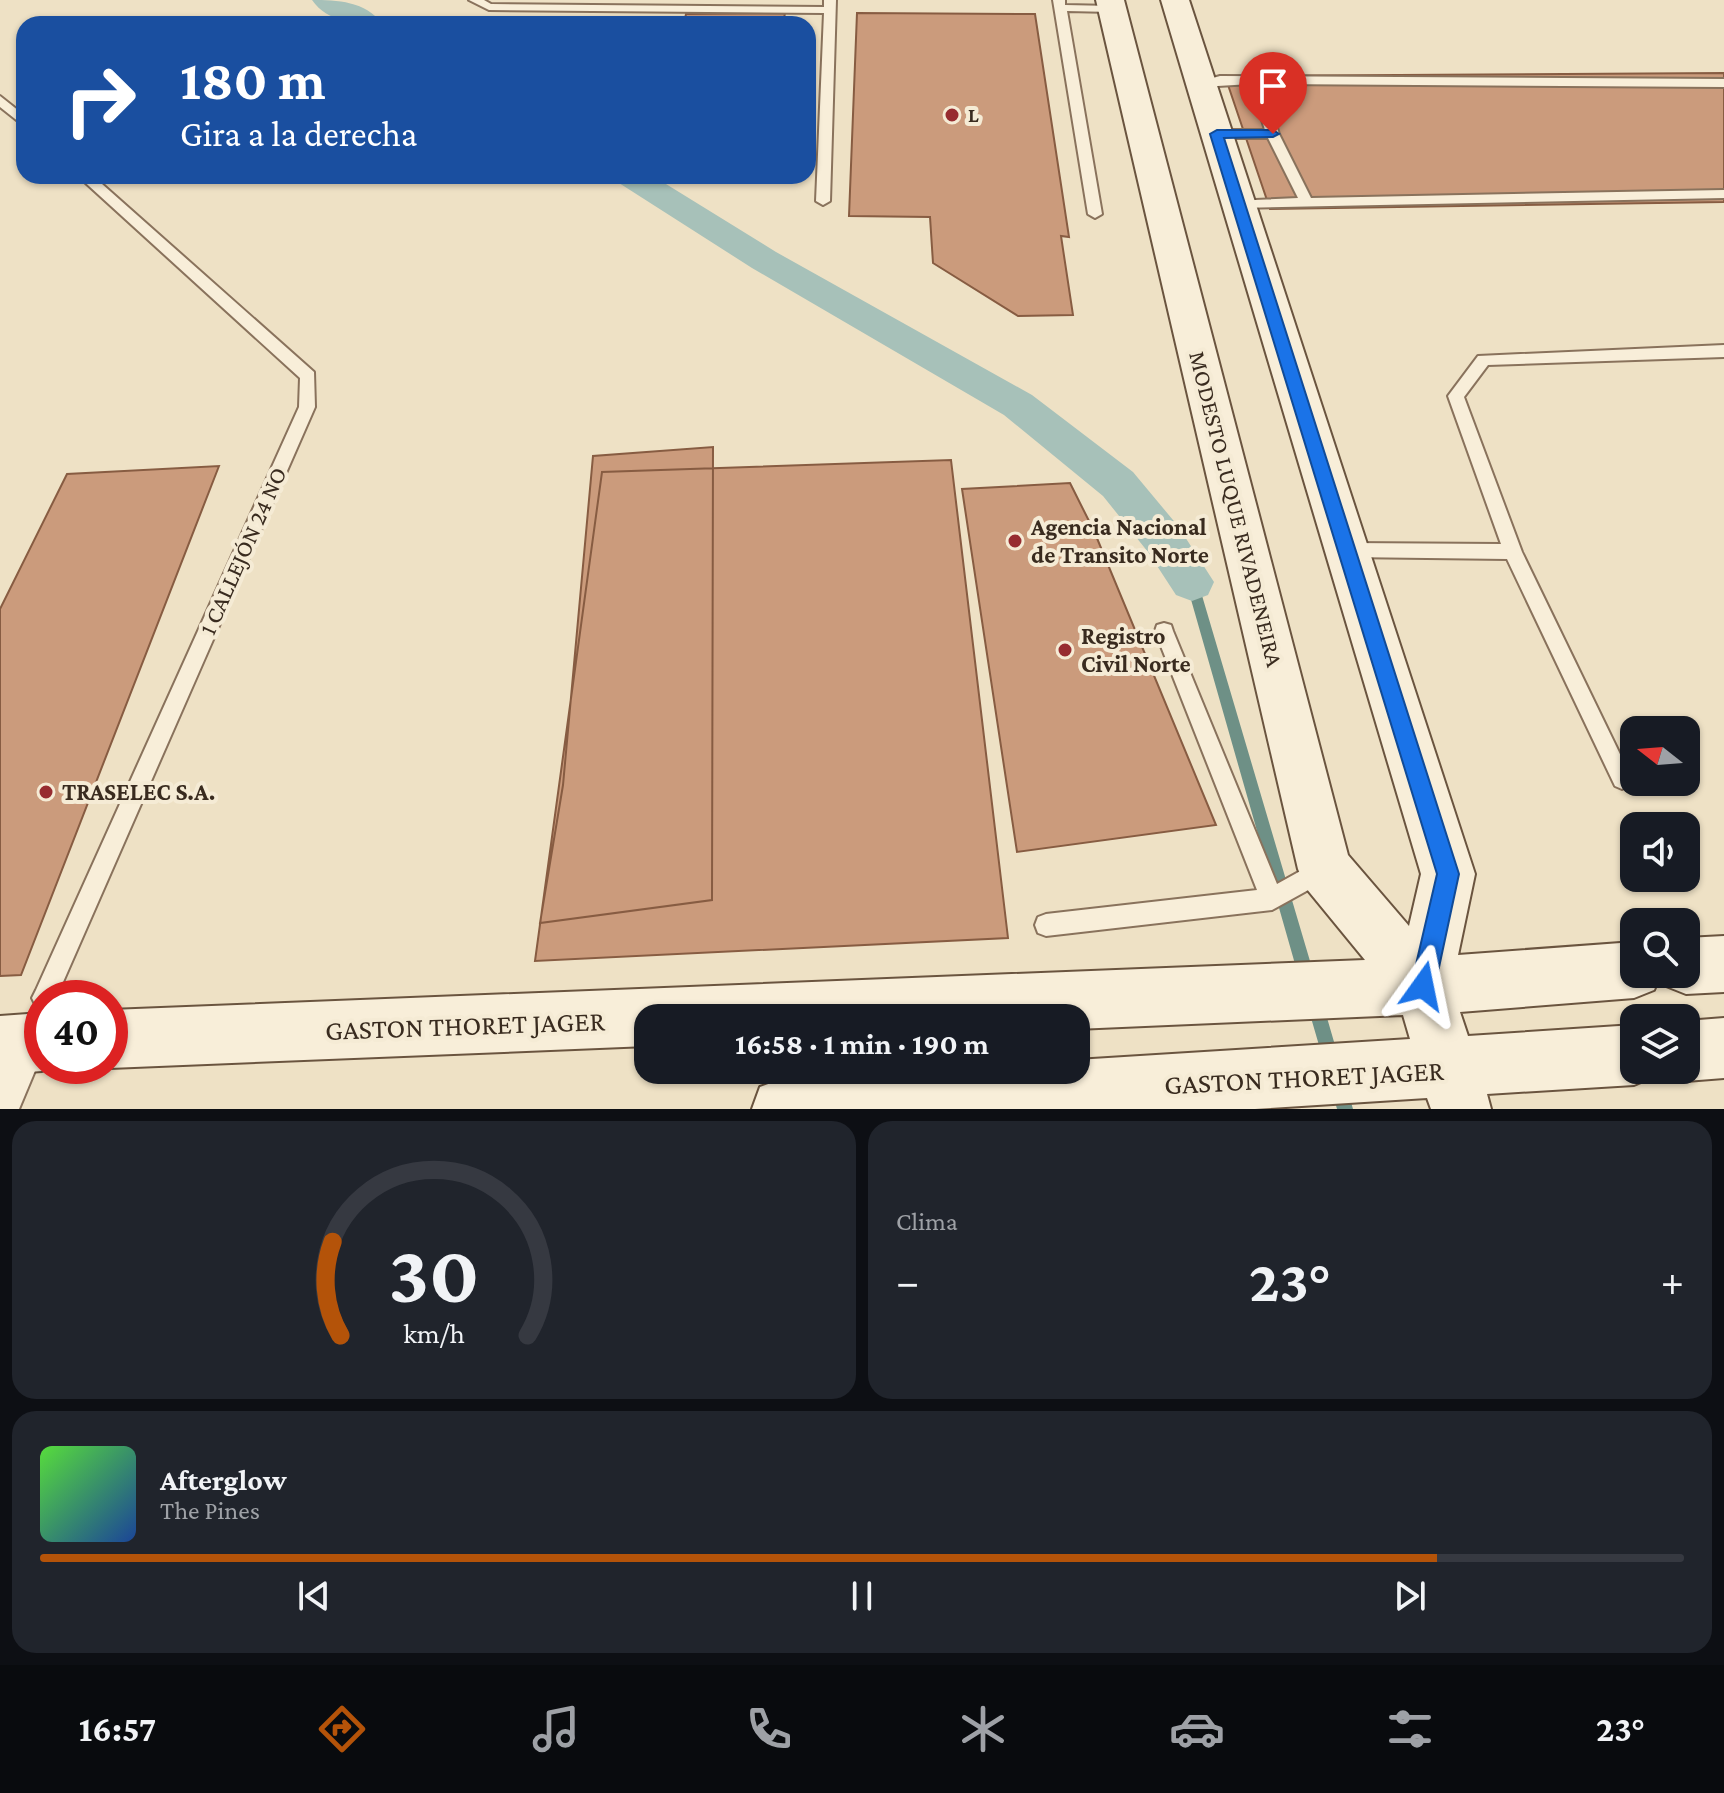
<!DOCTYPE html>
<html lang="es">
<meta charset="utf-8">
<style>
body{margin:0;font-family:"Crimson Pro",serif;background:#20242c;color:#f1f3f6;height:100vh;display:flex;flex-direction:column;font-size:30px;white-space:nowrap}
*{box-sizing:border-box;margin:0}
p{font-size:26px;color:#9ea1a6}
.icon{flex:none;width:44px;height:44px;fill:none;stroke:currentColor;stroke-width:2;stroke-linecap:round;stroke-linejoin:round}
.map{position:relative;height:1109px;overflow:hidden}
.drawer{display:flex;flex-direction:column;gap:12px;padding:12px;background:#0d0f14;flex:1}
.drawer>*{flex:none}
.hud{position:absolute;left:16px;top:16px;width:800px;height:168px;border-radius:24px;box-shadow:0 2px 6px #0004;background:#1a4fa0;color:#fff;overflow:hidden}
.needle{width:52px;rotate:287deg}
.controls{position:absolute;left:1620px;top:716px;display:grid;gap:16px}
.controls a{display:grid;place-items:center;width:80px;height:80px;border-radius:16px;background:#171b24;box-shadow:0 2px 6px #0004;font-size:40px}
.speed{position:absolute;left:24px;top:980px;display:flex;gap:16px;font-size:40px;font-weight:700;text-align:center}
.speed>*{display:grid;place-content:center;width:104px;height:104px;border-radius:50%;background:#171b24;box-shadow:0 2px 6px #0004;line-height:1}
.speed .limit{border:12px solid #d22;background:#fff;color:#111}
.pin{position:absolute;display:grid;place-items:center;width:68px;height:68px;color:#fff;margin:-82px -34px;border-radius:50% 50% 50% 0;rotate:-45deg;box-shadow:0 0 8px #0007}
.pin .icon{rotate:45deg}
.me{position:absolute;width:88px;margin:-44px;rotate:12deg;stroke-linejoin:round;filter:drop-shadow(0 0 6px #0008)}
.turn{display:flex;align-items:center;gap:28px;height:168px;padding:0 32px;font-size:36px}
.turn .icon{width:104px;height:104px;stroke-width:2.5}
.turn b{display:block;font-size:56px;line-height:68px}
.big{font-size:60px;font-weight:700;line-height:1.1}
.drawer .card{flex:1;display:flex;flex-direction:column;justify-content:center;gap:12px;min-width:0;padding:0 28px;border-radius:24px;background:#20242c}
.drawer .dial{align-items:center;gap:0}
.dial svg{height:208px;overflow:visible;fill:none;stroke:#363941;stroke-width:7;stroke-linecap:round;text-anchor:middle}
.dial text{fill:#f1f3f6;stroke:none}
.song{display:flex;align-items:center;gap:24px}
.cover{width:96px;height:96px;border-radius:12px;background:linear-gradient(135deg,hsl(110 70% 55%),hsl(220 70% 35%))}
.played{height:8px;border-radius:4px;background:linear-gradient(90deg,#b45309 85%,#363941 85%)}
.keys{display:flex;justify-content:space-around;direction:ltr}
.heat{display:flex;justify-content:space-between;align-items:center;font-size:44px;direction:ltr}
.drawer .tiles{flex:1;display:grid;gap:12px;grid-template-columns:1fr 1fr}
.card:last-child{grid-column:span 2}
.trip{position:absolute;left:634px;top:1004px;width:456px;height:80px;border-radius:24px;background:#171b24;box-shadow:0 2px 6px #0004;font-weight:700;line-height:80px;text-align:center}
.tab-bar{display:flex;height:128px;justify-content:space-around;align-items:center;background:#090b0e;color:#9ea1a6}
.tab-bar .icon{width:56px;height:56px}
.tab-bar .active{color:#b45309}
.tab-bar b{font-size:36px;color:#f1f3f6}
.map>svg:first-child{display:block}
</style>
<div class="map">
<svg width="1724" height="1109" viewBox="0 0 1724 1109">
<rect width="100%" height="100%" fill="#eee1c5"/>
<g fill="none" stroke-linecap="round" stroke-linejoin="round">
<path fill="#6e9086" fill-rule="evenodd" d="M1192,577L1196,578L1198,582L1315,978L1312,983L1307,986L1302,983L1299,978L1186,582L1188,578Z
M1315,996L1321,998L1323,1004L1339,1059L1337,1065L1331,1067L1325,1065L1323,1059L1307,1004L1309,998Z
M1339,1080L1345,1082L1353,1109H1337L1331,1088L1333,1082Z"/>
<path fill="#a7c1b9" fill-rule="evenodd" d="M312,0C337,0 366,1 382,24C357,24 328,23 312,0Z
M614,176H653L776,252L1032,395L1133,472L1178,526L1214,582L1208,595L1192,601L1176,595L1148,552L1103,496L1004,415L752,268L619,183Z"/>
</g>
<path fill="#cb9b7c" stroke="#875c42" stroke-width="2" d="M785,13L783,24H684L686,14Z
M857,13L1035,14L1069,237L1061,236L1073,315L1018,316L933,263L930,217L849,216Z
M1724,73V202L1270,209L1225,76Z
M713,447L712,900L540,923L563,785L593,456Z
M951,460L1008,938L535,961L602,472Z
M219,466L21,975L0,976V609L67,474Z
M1070,483L1094,531L1216,825L1017,852L962,489Z"/>
<g fill="none" stroke-linecap="round" stroke-linejoin="round">
<defs>
<path id="lane" d="M469,0H484L491,4L824,7V0H836L830,201L823,205L816,201L824,13L489,10Z
M1053,0H1065V5L1112,6L1118,9L1112,12L1067,11L1102,214L1095,218L1088,214Z
M1220,76L1724,79V87L1263,84L1279,134L1311,198L1724,190V198L1238,208L1233,207V201L1298,198L1268,138H1217L1211,134L1217,130H1265L1251,84L1201,87L1195,83Z
M0,96L24,115V126L0,107Z
M78,176H93L314,372L315,407L56,998H42V1009L36,1006L32,998L36,990L299,407L300,378Z
M1724,345V357L1488,365L1464,397L1522,552L1632,779L1629,786L1622,789L1615,786L1507,559L1347,557L1341,555L1338,550L1341,545L1347,543L1501,544L1448,396L1478,356Z
M1164,623L1171,625L1173,631L1277,884L1322,859L1330,862L1333,870L1330,878L1272,910L1046,936L1038,933L1035,925L1038,917L1046,914L1257,890L1155,631L1157,625Z"/>
<path id="street" d="M24,1020L40,1027L42,1054L19,1109H0V1045L8,1027Z"/>
<path id="secondary" d="M1096,0H1124L1348,855L1409,926L1421,874L1161,0H1189L1475,874L1458,955L1634,942V974H1661L1654,990L1634,998L1460,1012L1468,1036L1634,1025V1070H1657L1655,1076L1634,1085L1487,1094L1491,1109H1431L1427,1098L1255,1109H752L760,1087L782,1079L919,1070H1076V1060L1410,1039L1403,1015L1076,1029V1018H648V1046L110,1068L104,1066H110V1010L1365,960L1306,888L1298,869Z
M1724,936V992L1686,994L1666,986L1661,974H1686V938Z
M42,1013V1066H55L42,1071L0,1074V1016Z
M1724,1018V1078L1686,1081L1665,1072L1686,1070V1021Z"/>
</defs>
<use href="#lane" stroke="#89725c" stroke-width="4"/>
<use href="#street" stroke="#89725c" stroke-width="4"/>
<use href="#secondary" stroke="#6a543f" stroke-width="4"/>
<use href="#lane" fill="#f8eed9" fill-rule="evenodd"/>
<use href="#street" fill="#f8eed9" fill-rule="evenodd"/>
<use href="#secondary" fill="#f8eed9" fill-rule="evenodd"/>
</g>
<path fill="#1a73e8" stroke="#114b97" stroke-width="2" d="M1217,130H1273L1279,134L1273,137L1224,138L1459,874L1435,986L1432,995L1423,998L1415,995L1411,986L1437,874L1210,134Z"/>
<g fill="#972c30" stroke="#f5ebd5" stroke-width="3">
<circle cx="952" cy="115" r="8"/>
<circle cx="1015" cy="541" r="8"/>
<circle cx="1065" cy="650" r="8"/>
<circle cx="46" cy="792" r="8"/>
</g>
<g text-anchor="middle" stroke-width="8" stroke-linejoin="round" paint-order="stroke">
<g font-size="20" font-weight="bold" fill="#392b1f" stroke="#f5ebd5" text-anchor="start">
<text x="968" y="122">L</text>
</g>
<g font-size="24" fill="#392b1f" stroke="#f5ebd5">
<text transform="translate(1236 509) rotate(76)" y="8">MODESTO LUQUE RIVADENEIRA</text>
<text transform="translate(243 551) rotate(-66)" y="8">1 CALLEJÓN 24 NO</text>
</g>
<g font-size="24" font-weight="bold" fill="#392b1f" stroke="#f5ebd5" text-anchor="start">
<text x="1031" y="535">Agencia Nacional<tspan x="1031" dy="28">de Transito Norte</tspan></text>
<text x="1081" y="644">Registro<tspan x="1081" dy="28">Civil Norte</tspan></text>
<text x="62" y="800">TRASELEC S.A.</text>
</g>
<g font-size="28" fill="#392b1f" stroke="#f5ebd5">
<text transform="translate(465 1025) rotate(-2)" y="10">GASTON THORET JAGER</text>
<text transform="translate(1304 1077) rotate(-3)" y="10">GASTON THORET JAGER</text>
</g>
</g>
</svg>
<div class="controls">
<a><svg class="needle" viewBox="-14 -14 28 28"><path d="M0-13l5 13h-10z" fill="#e53935"/><path d="M0 13l5-13h-10z" fill="#9ea1a6"/></svg></a>
<a><svg class="icon" aria-label="sound" viewBox="0 0 24 24"><path d="M4 9h4l5-4v14l-5-4H4zM17 9q2 3 0 6"/></svg></a>
<a><svg class="icon" aria-label="search" viewBox="0 0 24 24"><circle cx="10" cy="10" r="6"/><path d="M15 15l6 6"/></svg></a>
<a><svg class="icon" aria-label="layers" viewBox="0 0 24 24"><path d="M12 4l9 5-9 5-9-5zM3 14l9 5 9-5"/></svg></a>
</div>
<div class="speed"><div class="limit">40</div></div>
<div class="pin" style="left:1273px;top:134px;background:#d93025"><svg class="icon" aria-label="arrive" viewBox="0 0 24 24"><path d="M6 21V4h12l-3 4 3 4H6"/></svg></div>
<svg class="me" style="left:1423px;top:986px" viewBox="-20 -20 40 40"><path d="M0-17L14 15 0 8-14 15z" fill="#1a73e8" stroke="#fff" stroke-width="4"/></svg>
<div class="trip">16:58 · 1 min · 190 m</div>
<div class="hud">
<div class="turn"><svg class="icon" aria-label="right" viewBox="0 0 24 24"><path d="M7 20v-9h11M14 6l5 5-5 5"/></svg><div><b>180 m</b>Gira a la derecha</div></div>
</div>
</div>
<section class="drawer">
<div class="tiles">
<div class="card dial"><svg viewBox="0 0 100 80">
<path d="M14 69A42 42 0 1 1 86 69"/>
<path d="M14 69A42 42 0 0 1 11 33" stroke="#b45309"/>
<text x="50" y="56" font-size="32" font-weight="700">30</text>
<text x="50" y="72" font-size="11">km/h</text>
</svg></div>
<div class="card"><p>Clima</p>
<div class="heat"><a>−</a><b class="big">23°</b><a>+</a></div>
</div>
<div class="card">
<div class="song"><i class="cover"></i><div><b>Afterglow</b><p>The Pines</p></div></div>
<div class="played"></div>
<div class="keys"><svg class="icon" aria-label="previous" viewBox="0 0 24 24"><path d="M18 5L8 12l10 7zM5 5v14"/></svg><svg class="icon" aria-label="pause" viewBox="0 0 24 24"><path d="M8 5v14M16 5v14"/></svg><svg class="icon" aria-label="next" viewBox="0 0 24 24"><path d="M6 5l10 7-10 7zM19 5v14"/></svg></div>
</div>
</div>
</section>
<nav class="tab-bar">
<b>16:57</b>
<svg class="icon active" aria-label="directions" viewBox="0 0 24 24"><path d="M12 3l9 9-9 9-9-9zM9 14v-3h6M13 9l2 2-2 2"/></svg>
<svg class="icon" aria-label="music" viewBox="0 0 24 24"><path d="M9 18V5l10-2v13"/><circle cx="6" cy="18" r="3"/><circle cx="16" cy="16" r="3"/></svg>
<svg class="icon" aria-label="phone" viewBox="0 0 24 24"><path d="M5 4h4l2 5-3 2q2 4 5 5l2-3 5 2v4C11 20 4 13 5 4z"/></svg>
<svg class="icon" aria-label="climate" viewBox="0 0 24 24"><path d="M12 3v18M4 7l16 10M4 17L20 7"/></svg>
<svg class="icon" aria-label="car" viewBox="0 0 24 24"><path d="M5 17H2v-5l4-1 3-4h7l3 4 3 1v5h-3M9 17h6M6 11h13"/><circle cx="7" cy="17" r="2"/><circle cx="17" cy="17" r="2"/></svg>
<svg class="icon" aria-label="filters" viewBox="0 0 24 24"><path d="M4 7h16M4 17h16"/><circle cx="9" cy="7" r="2"/><circle cx="15" cy="17" r="2"/></svg>
<b>23°</b>
</nav>
